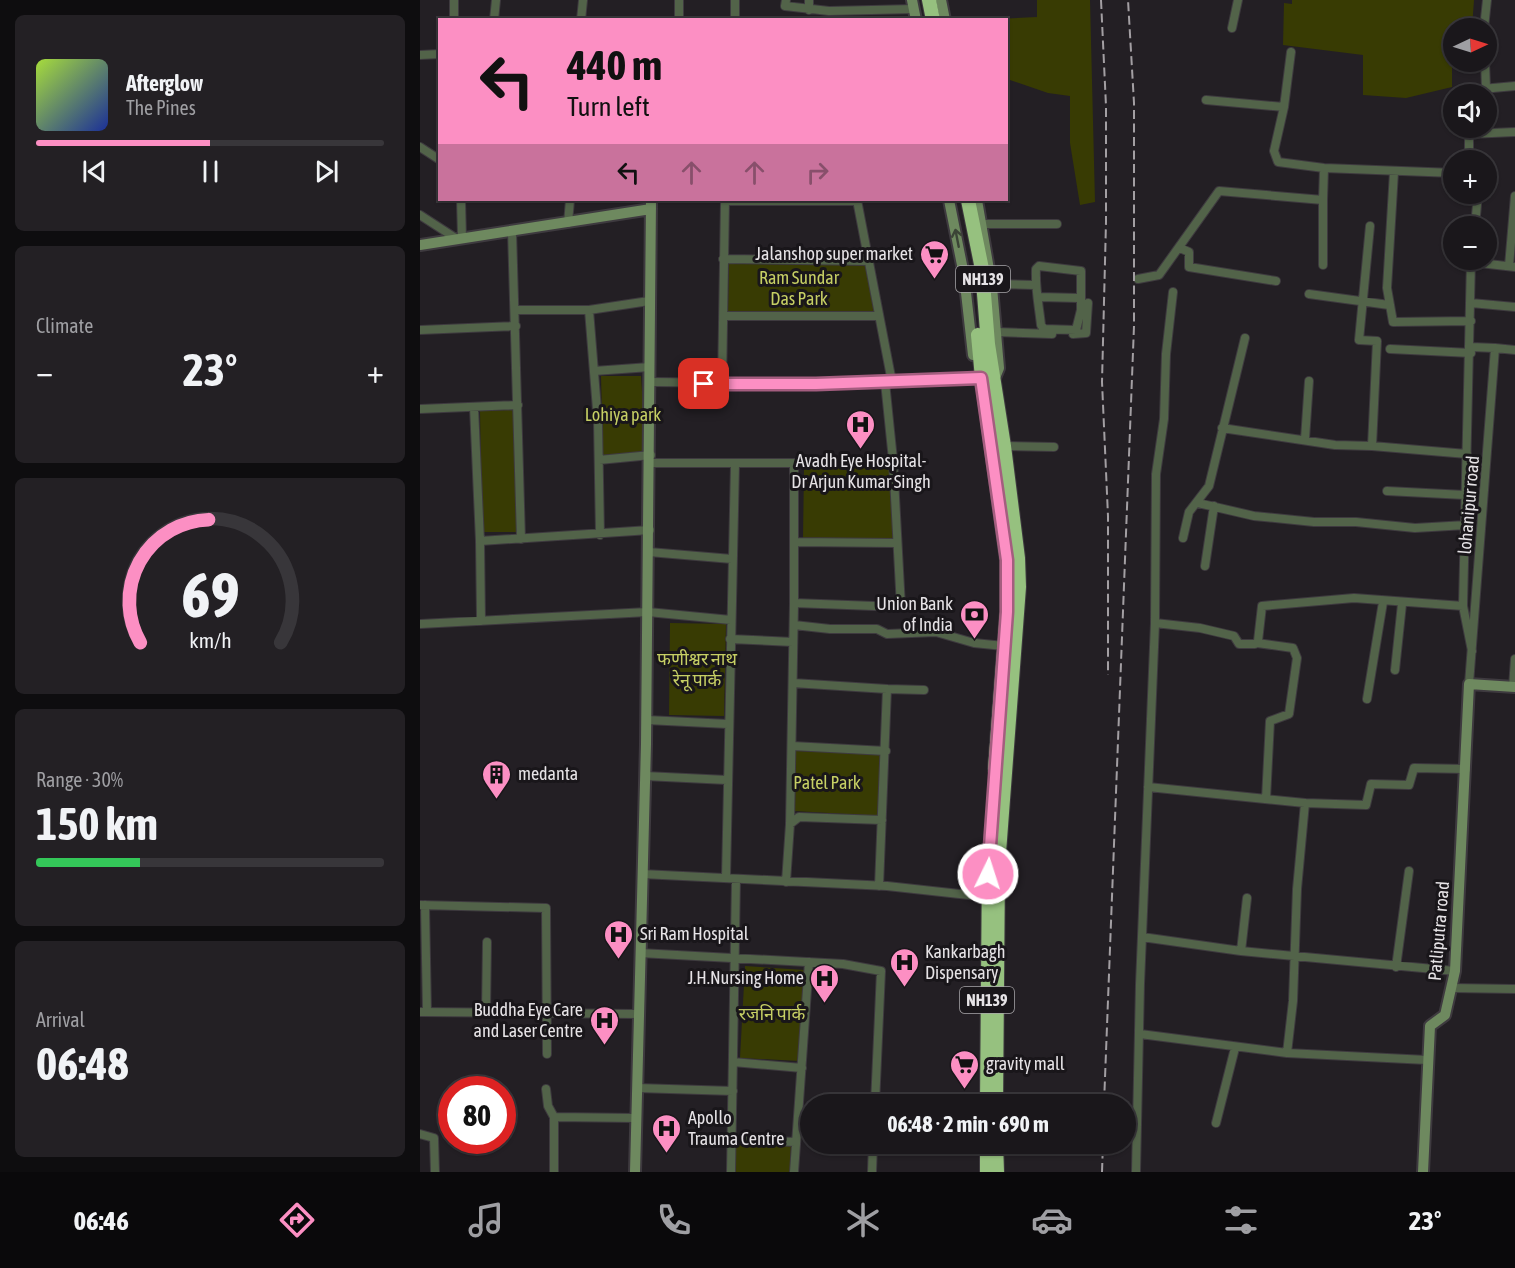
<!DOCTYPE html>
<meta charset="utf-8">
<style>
body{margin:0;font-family:"Asap Condensed","Noto Sans Devanagari",sans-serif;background:#232024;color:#f1f3f6;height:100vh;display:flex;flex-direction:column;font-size:22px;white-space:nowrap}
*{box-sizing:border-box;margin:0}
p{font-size:20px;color:#9f9fa3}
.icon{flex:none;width:33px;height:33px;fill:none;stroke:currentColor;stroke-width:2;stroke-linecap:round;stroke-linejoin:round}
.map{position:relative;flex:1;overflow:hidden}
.drawer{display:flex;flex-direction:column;gap:15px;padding:15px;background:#0e0d0f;width:420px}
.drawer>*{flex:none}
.hud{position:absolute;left:18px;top:18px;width:570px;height:183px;border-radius:0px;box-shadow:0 2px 4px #0004,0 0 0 2px #38363a;background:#fc8fc3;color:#111;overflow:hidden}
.needle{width:39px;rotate:86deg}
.fabs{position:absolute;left:1023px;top:18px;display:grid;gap:12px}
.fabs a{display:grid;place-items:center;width:54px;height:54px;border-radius:50%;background:#1a171b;box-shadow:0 2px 4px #0004,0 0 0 2px #38363a;font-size:30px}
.speed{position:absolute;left:18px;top:1076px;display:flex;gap:12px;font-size:30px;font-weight:700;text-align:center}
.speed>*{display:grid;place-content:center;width:78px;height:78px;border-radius:50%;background:#1a171b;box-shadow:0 2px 4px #0004,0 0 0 2px #38363a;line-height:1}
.speed .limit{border:9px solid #d22;background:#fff;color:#111}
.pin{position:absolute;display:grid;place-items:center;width:51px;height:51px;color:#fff;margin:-26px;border-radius:12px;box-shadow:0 3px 9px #0006}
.me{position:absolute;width:66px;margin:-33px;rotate:4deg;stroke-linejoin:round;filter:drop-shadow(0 0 4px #0008)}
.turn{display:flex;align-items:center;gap:21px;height:126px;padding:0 30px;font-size:27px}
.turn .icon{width:78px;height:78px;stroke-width:2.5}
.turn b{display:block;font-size:42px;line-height:51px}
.lanes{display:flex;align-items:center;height:57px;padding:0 30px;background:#0003;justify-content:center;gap:30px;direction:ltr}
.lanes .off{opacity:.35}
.big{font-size:45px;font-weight:700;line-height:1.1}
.drawer .tile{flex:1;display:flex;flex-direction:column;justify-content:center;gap:9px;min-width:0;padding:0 21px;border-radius:9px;background:#232024}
.drawer .dial{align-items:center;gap:0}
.dial svg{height:156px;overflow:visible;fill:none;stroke:#38363a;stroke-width:7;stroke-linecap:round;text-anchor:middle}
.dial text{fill:#f1f3f6;stroke:none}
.song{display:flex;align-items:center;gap:18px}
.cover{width:72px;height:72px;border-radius:9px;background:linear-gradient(135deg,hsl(80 70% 55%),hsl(230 70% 35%))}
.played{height:6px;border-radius:3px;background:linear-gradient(90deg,#fc8fc3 50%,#38363a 50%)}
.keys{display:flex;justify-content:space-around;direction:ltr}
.heat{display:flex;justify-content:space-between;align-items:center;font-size:33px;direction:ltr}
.charge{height:9px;border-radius:4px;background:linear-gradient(90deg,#34c759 30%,#38363a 0)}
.trip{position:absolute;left:380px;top:1094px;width:336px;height:60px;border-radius:30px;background:#1a171b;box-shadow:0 2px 4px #0004,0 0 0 2px #38363a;font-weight:700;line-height:60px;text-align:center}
.tab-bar{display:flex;height:96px;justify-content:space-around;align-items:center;background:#0a090b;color:#9f9fa3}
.tab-bar .icon{width:42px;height:42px}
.tab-bar .current{color:#fc8fc3}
.tab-bar b{font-size:27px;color:#f1f3f6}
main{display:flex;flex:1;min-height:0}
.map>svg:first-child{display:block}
</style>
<main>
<section class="drawer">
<div class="tile">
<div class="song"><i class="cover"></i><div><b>Afterglow</b><p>The Pines</p></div></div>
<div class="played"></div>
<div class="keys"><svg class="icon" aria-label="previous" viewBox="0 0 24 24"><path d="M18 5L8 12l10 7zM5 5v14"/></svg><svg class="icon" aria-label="pause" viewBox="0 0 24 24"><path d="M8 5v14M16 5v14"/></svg><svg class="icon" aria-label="next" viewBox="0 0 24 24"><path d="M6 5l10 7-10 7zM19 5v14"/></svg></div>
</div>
<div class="tile"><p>Climate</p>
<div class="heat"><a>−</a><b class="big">23°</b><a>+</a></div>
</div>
<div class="tile dial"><svg viewBox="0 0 100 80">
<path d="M14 69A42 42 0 1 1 86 69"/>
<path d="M14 69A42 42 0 0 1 49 6" stroke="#fc8fc3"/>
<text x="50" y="56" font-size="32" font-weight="700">69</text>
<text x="50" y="72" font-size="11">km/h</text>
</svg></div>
<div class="tile"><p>Range · 30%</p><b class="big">150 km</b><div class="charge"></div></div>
<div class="tile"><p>Arrival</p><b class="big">06:48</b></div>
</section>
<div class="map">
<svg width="1095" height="1172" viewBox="0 0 1095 1172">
<rect width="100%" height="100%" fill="#231f24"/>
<path fill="#383b03" d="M617,0H670L675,202L660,205L650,143V96L628,93L587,79L586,20L577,19L617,17Z
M872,0H1054L1052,28H1034V62H1045L1032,68V87L986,98L943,95V55L863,45L864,3L872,4Z
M309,264L445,265L454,311H308Z
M181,376H221L226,453L183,455Z
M94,410L97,532H62L60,411Z
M469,467L474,540L383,539L384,468Z
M250,623L306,624L304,716L249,715Z
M376,751L462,754L460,816L375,811Z
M325,966L385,970L379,1061L320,1058Z
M316,1143L371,1145L370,1172H315Z"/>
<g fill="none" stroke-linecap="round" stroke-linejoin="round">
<defs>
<path id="street" d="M366,0L365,6L409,11L494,9
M389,10V0
M34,20V0
M74,20L76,0
M161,20L163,0
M259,20V0
M315,20V0
M812,28L818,0
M1064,28L1067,0
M871,52L864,107L854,151L858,162L904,168L1034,173
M0,55L20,54
M1065,62L1066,88
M1046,94L1051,90L1095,86
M786,100L864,107
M1049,134L1095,132
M0,147L20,160
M1049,160V128
M974,172L967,288L973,322L1051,321
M41,200L42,238
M437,200L472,382
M903,200V265
M305,201H437
M0,215L37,239
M148,223L150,200
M561,224H637
M950,226L939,340L957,341L952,446L1047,454
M1055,226L1058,194
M92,231L101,539
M760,248L769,252V267L856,281
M303,259L449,261
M1051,260L1043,606L1052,651
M1051,262L1095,267
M619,266L661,271V310L656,330L624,329L621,325C619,306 615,288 616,269Z
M1089,266L1095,196
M718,279L739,275L799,191L903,200L904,168
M572,284L615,285
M889,294L969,305
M619,297L659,298
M1051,303L1095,307
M96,310H169L229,301
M169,310L178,422L180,535
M303,316H459
M0,330L96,326
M576,332L632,334
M653,334L666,333L668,303
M1051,347L1075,348
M970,349L1051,353
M174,371L230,367
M230,382L396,384L562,378
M465,382L473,460
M302,385L305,200
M54,407L60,541
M0,409L98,405
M802,428L915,445L952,446
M885,439L889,381
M584,446L634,447
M179,460L231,455
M473,460L481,607L374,603V463Z
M230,463H374
M967,491L1045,495
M778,503L834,516L894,522H936L995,528L1046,525
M763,538L769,512L789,486L825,338
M374,542L477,543
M229,552L312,559
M785,566L794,506
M61,621L60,541L230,530
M735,623L780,628L814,636L819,644H835L838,641L842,606L934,598L1043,606
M0,624L228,612L311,620
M374,625L410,629H457L467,634L516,632L554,643L584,646
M310,639L373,642
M837,643L873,648L877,658L869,714L850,721L846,799
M975,670L982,604
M373,683L467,689L459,886
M1049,684L1075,348L1095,350
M1093,687L1095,659
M467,689L504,690
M947,699L963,602
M227,720L308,724
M372,746L466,751
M225,776L307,780
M728,787L885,803L877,889L873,1001L867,1053L1007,1060
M885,803L946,805L951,784L989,785L994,768L1046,769
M370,824L374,603
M222,874L467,886L567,897
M306,878L315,464
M366,882L370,824L379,817L462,820
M0,905L126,908L127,1054
M5,905L7,1012
M722,937L821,951L1035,971
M821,951L827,898
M220,953L423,964L461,971L455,1104
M976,967L989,871
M1031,988L1095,989
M0,1012L218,1014
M66,1012L67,942
M720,1034L867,1053
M313,1062L382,1068
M217,1088L313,1091
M126,1089L128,1106L134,1117V1172
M134,1117L216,1118
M796,1123L815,1048
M0,1134L14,1138L15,1172
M312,1139L375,1142
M311,1172L316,879
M374,1172L389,962
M452,1172L453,1143
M716,1172L720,984L735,623L736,474L744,419L746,354L753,292"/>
<path id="secondary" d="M492,0L496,20
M521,0L525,20
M529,200L544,275L553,355
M557,200L572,287L579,368L574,380
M0,245L231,209
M215,1172L226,744L231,200
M1003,1172L1010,1026L1025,1015L1035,971L1049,684L1095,687"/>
<path id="highway" d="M509,0L513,20
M548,200L562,269L568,344L584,446L598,558L599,587L578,866L576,1104
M558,335L562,378L587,560V612L575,769
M567,1104L569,863
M567,1143V1172
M576,1143L577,1172"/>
</defs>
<use href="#street" stroke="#3e3a3f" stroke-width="10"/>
<use href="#secondary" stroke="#3e3a3f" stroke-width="14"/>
<use href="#highway" stroke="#3e3a3f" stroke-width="16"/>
<use href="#street" stroke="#526349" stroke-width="8"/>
<use href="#secondary" stroke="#6e895f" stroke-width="10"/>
<use href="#highway" stroke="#96c17f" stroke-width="14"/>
<path stroke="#a39fa3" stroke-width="2" stroke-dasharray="9 4.5" stroke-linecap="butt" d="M681,0L686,106V222L682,382L688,516V675
M684,1104L714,326V103L708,0
M682,1172L683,1143"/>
</g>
<defs><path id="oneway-shaft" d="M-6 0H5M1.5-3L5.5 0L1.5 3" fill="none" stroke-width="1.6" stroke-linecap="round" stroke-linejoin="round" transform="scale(1.5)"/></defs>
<use stroke="#3b4436" href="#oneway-shaft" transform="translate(537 238) rotate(-101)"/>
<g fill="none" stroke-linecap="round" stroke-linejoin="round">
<defs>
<path id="route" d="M284,384H396L561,378L587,560V612L568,874"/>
</defs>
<use href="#route" stroke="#a45d7f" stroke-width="15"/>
<use href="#route" stroke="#fc8fc3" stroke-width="10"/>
</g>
<defs>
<symbol id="supermarket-pin" viewBox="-11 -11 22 30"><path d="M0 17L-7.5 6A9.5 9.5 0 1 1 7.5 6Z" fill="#fc8fc3" stroke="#19161a"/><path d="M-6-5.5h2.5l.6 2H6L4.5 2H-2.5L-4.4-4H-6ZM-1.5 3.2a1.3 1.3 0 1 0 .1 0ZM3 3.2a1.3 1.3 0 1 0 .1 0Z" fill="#111"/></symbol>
<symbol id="hospital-pin" viewBox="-11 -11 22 30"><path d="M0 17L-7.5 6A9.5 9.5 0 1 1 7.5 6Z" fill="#fc8fc3" stroke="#19161a"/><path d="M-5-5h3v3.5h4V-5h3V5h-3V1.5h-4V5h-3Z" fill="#111"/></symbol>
<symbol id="bank-pin" viewBox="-11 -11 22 30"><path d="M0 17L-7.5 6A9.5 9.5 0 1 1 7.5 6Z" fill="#fc8fc3" stroke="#19161a"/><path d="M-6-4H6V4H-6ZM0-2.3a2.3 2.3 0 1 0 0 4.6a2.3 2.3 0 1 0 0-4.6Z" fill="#111"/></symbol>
<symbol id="building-pin" viewBox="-11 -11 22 30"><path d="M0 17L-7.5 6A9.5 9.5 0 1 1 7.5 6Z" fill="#fc8fc3" stroke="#19161a"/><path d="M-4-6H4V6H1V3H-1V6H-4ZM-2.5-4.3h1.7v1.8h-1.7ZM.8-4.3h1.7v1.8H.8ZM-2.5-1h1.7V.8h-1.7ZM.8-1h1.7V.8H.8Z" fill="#111"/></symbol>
</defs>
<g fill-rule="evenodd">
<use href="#supermarket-pin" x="498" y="238" width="33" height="45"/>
<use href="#hospital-pin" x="424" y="408" width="33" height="45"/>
<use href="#bank-pin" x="538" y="598" width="33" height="45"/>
<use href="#building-pin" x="60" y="758" width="33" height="45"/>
<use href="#hospital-pin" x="182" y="918" width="33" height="45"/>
<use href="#hospital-pin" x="468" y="946" width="33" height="45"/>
<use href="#hospital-pin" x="388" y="962" width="33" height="45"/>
<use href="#hospital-pin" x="168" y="1004" width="33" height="45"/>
<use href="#supermarket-pin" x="528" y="1048" width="33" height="45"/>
<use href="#hospital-pin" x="230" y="1112" width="33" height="45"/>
</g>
<g text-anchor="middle" stroke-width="6" stroke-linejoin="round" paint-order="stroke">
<g fill="#19161a" stroke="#a8a6a9" stroke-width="1.5">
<rect x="536" y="266" width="54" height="26" rx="4.5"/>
<rect x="540" y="987" width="54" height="26" rx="4.5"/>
</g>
<g font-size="16" font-weight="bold" fill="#e6e3e6">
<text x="563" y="285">NH139</text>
<text x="567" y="1006">NH139</text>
</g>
<g font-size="18" fill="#e6e3e6" stroke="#19161a" text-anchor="start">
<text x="493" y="260" text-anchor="end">Jalanshop super market</text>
<text x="441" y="467" text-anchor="middle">Avadh Eye Hospital-<tspan x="441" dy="21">Dr Arjun Kumar Singh</tspan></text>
<text x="533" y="610" text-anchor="end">Union Bank<tspan x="533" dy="21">of India</tspan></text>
<text x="98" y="780">medanta</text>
<text x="220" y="940">Sri Ram Hospital</text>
<text x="505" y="958">Kankarbagh<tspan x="505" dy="21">Dispensary</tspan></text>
<text x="384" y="984" text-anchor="end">J.H.Nursing Home</text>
<text x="163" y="1016" text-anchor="end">Buddha Eye Care<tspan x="163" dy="21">and Laser Centre</tspan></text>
<text x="566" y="1070">gravity mall</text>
<text x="268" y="1124">Apollo<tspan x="268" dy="21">Trauma Centre</tspan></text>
</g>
<g font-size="18" fill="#c6cf64" stroke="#19161a">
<text x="379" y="284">Ram Sundar<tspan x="379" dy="21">Das Park</tspan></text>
<text x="203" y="421">Lohiya park</text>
<text x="277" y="665">फणीश्वर नाथ<tspan x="277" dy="21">रेनू पार्क</tspan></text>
<text x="407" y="789">Patel Park</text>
<text x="352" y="1020">रजनि पार्क</text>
</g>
<g font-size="18" fill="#e6e3e6" stroke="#19161a">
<text transform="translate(1049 505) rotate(-85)" y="6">lohanipur road</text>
<text transform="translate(1019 931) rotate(-85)" y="6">Patliputra road</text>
</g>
</g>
</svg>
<div class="fabs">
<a><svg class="needle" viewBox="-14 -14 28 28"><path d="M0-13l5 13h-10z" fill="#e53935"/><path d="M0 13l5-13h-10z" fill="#9f9fa3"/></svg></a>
<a><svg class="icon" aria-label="sound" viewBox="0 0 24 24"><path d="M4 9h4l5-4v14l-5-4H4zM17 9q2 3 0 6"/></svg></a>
<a>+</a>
<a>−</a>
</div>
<div class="speed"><div class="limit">80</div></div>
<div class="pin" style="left:284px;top:384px;background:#d93025"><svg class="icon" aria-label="arrive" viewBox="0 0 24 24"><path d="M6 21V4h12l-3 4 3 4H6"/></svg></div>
<svg class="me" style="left:568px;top:874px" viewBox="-20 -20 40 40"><circle r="17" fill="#fc8fc3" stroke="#fff" stroke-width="3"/><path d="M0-11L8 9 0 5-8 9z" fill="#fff"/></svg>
<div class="trip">06:48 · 2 min · 690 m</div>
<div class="hud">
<div class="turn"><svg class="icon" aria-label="left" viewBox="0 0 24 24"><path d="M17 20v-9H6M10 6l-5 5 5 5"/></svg><div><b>440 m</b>Turn left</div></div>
<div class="lanes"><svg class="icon" aria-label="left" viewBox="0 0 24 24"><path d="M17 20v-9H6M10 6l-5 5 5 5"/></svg><svg class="icon off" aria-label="ahead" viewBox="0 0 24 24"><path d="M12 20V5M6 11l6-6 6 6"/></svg><svg class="icon off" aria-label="ahead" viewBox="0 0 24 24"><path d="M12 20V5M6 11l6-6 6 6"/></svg><svg class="icon off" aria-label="right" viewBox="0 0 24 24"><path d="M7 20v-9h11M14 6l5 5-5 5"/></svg></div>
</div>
</div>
</main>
<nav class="tab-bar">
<b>06:46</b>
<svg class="icon current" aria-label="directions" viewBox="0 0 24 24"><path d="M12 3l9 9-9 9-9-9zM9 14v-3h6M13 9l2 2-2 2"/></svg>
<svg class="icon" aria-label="music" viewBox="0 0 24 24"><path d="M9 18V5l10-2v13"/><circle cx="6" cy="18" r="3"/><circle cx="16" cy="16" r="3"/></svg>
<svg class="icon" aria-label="phone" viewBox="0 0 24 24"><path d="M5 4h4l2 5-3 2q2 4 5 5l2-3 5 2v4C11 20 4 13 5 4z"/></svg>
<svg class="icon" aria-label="climate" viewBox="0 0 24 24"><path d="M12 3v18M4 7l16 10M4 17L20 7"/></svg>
<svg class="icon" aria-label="car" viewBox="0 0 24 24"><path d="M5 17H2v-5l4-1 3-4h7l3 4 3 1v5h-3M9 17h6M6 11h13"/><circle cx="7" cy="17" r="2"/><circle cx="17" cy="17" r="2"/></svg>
<svg class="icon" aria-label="filters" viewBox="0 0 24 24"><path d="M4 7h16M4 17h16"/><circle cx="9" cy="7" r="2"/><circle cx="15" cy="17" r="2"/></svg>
<b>23°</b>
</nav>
